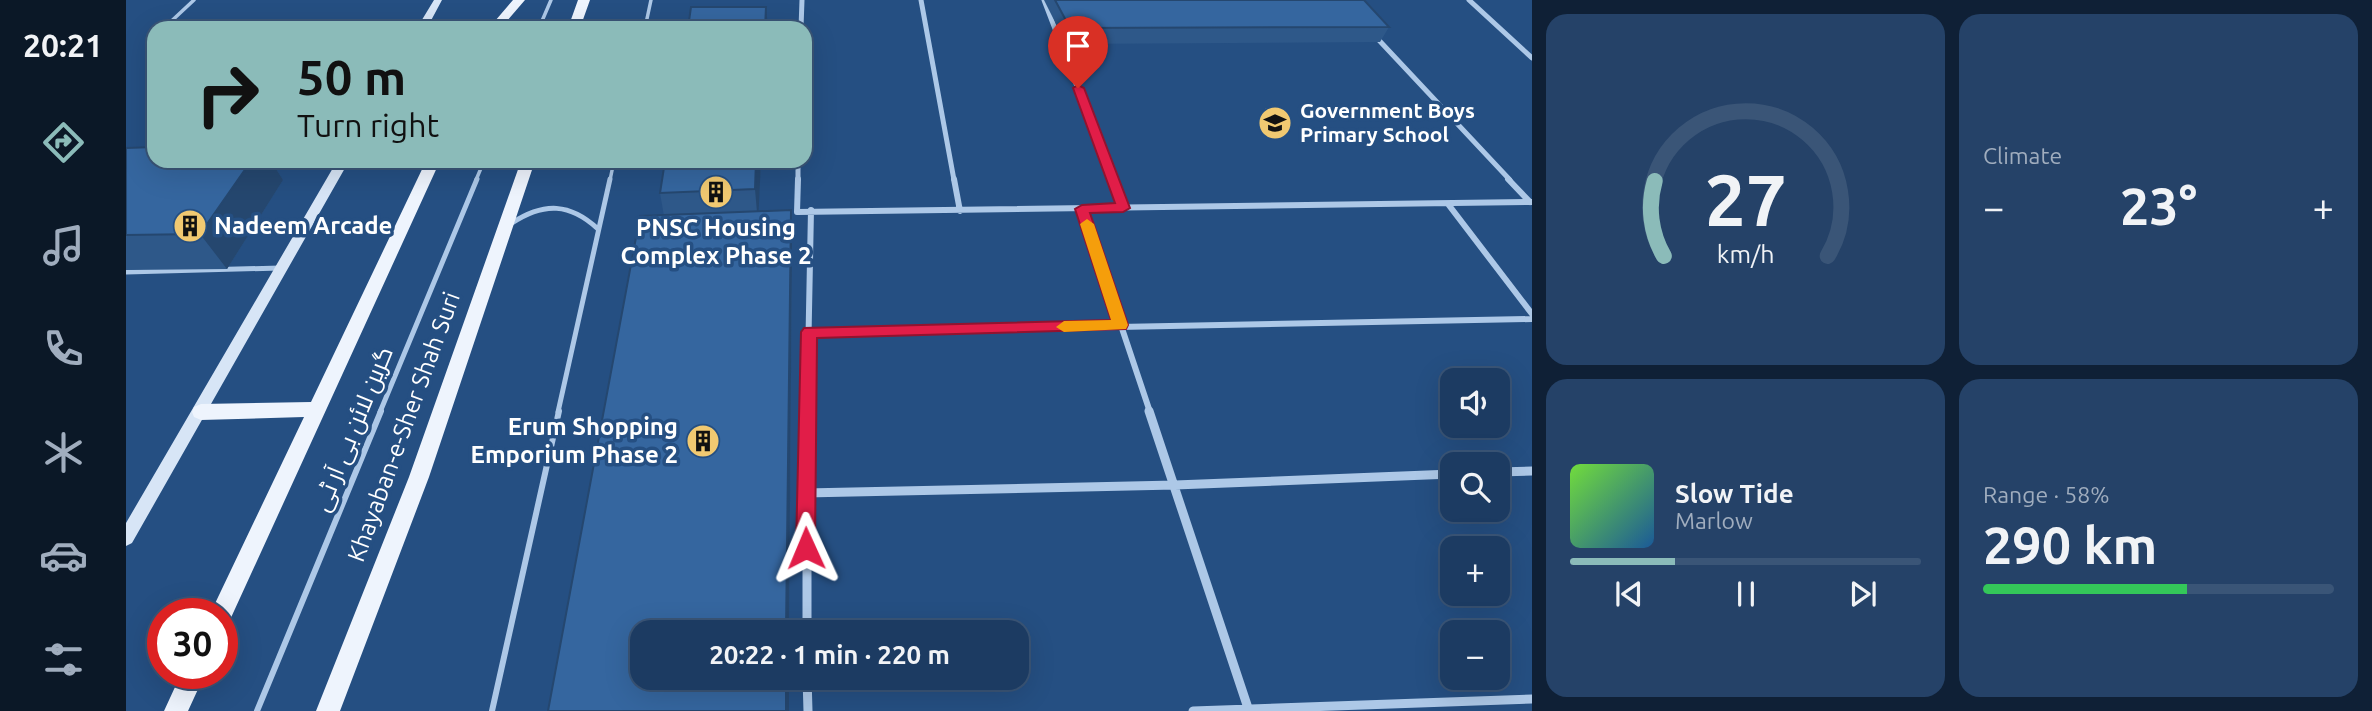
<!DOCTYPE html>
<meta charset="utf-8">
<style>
body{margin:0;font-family:Ubuntu,Cairo,sans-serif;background:#254268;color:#f1f3f6;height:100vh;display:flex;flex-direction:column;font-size:26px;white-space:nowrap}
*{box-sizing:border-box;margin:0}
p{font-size:23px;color:#a0adbe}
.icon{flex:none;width:38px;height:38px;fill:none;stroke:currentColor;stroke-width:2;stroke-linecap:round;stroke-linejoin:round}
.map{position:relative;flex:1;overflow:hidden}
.panel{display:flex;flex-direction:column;gap:14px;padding:14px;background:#0f2036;width:840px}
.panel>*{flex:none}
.banner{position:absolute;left:21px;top:21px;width:665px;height:147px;border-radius:21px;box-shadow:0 7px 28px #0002,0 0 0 2px #3a5577;background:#8bbbb9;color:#111;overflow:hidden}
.tools{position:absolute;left:1314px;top:368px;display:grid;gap:14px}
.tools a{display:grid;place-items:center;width:70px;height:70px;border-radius:14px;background:#1c3b62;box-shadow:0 7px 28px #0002,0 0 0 2px #3a5577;font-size:35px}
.speed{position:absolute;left:21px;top:598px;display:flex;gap:14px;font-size:35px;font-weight:700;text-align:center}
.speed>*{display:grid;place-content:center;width:91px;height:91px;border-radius:50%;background:#1c3b62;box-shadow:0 7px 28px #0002,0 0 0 2px #3a5577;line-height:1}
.speed .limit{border:10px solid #d22;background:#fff;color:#111}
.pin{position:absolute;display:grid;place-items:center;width:60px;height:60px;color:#fff;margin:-72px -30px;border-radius:50% 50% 50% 0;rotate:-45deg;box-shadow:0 0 7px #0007}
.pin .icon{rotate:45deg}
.me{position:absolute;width:77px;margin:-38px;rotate:359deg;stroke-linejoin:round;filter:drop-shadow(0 0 5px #0008)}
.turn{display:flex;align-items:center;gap:24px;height:147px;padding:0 35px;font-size:32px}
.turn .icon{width:91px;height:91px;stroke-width:2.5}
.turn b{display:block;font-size:49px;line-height:60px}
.big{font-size:52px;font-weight:600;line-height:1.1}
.panel .widget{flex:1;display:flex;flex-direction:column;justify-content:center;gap:10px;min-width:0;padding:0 24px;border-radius:21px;background:#254268}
.panel .dial{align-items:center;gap:0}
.dial svg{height:182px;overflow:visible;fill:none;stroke:#3a5577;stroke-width:7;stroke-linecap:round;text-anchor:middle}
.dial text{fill:#f1f3f6;stroke:none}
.song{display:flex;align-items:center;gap:21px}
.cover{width:84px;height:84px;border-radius:10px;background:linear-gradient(135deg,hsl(100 70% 55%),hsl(210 70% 35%))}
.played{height:7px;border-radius:4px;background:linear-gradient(90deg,#8bbbb9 30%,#3a5577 30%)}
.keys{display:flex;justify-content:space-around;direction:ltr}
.heat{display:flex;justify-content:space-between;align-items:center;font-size:38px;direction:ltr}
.charge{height:10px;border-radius:5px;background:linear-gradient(90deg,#34c759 58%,#3a5577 0)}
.panel .tiles{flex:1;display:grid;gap:14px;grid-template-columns:repeat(2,1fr)}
.trip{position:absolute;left:504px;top:620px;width:399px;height:70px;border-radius:21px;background:#1c3b62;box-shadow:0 7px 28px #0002,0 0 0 2px #3a5577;font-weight:600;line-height:70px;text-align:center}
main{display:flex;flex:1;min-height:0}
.dock{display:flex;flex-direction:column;width:126px;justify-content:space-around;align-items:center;background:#0b1827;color:#a0adbe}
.dock .icon{width:49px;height:49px}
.dock .current{color:#8bbbb9}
.dock b{font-size:32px;color:#f1f3f6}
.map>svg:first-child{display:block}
</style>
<main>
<nav class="dock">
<b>20:21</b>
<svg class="icon current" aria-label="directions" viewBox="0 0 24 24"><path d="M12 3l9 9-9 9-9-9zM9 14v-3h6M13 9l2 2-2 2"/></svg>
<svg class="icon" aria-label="music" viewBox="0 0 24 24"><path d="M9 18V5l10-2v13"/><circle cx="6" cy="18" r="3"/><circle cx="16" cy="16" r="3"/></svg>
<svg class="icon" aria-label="phone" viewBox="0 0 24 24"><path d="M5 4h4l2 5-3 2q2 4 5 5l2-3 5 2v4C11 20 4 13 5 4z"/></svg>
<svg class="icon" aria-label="climate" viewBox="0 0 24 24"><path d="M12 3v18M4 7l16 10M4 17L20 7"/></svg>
<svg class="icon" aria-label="car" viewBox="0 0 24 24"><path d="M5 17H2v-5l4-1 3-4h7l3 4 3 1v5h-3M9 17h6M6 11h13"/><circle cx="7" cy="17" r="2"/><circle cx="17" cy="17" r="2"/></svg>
<svg class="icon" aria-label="filters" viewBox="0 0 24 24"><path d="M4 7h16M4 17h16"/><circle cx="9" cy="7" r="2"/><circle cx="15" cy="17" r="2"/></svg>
</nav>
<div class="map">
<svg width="1406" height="711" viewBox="0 0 1406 711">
<rect width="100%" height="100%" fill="#254f82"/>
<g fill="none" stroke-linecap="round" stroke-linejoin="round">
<path stroke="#adc8e7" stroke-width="3.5" d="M38,28L68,0
M413,28L425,0
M519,28L525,0
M350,180L358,161
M484,180L488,161"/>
<path stroke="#adc8e7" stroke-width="5" d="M386,223C418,202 444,203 472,229
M0,272L154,268
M254,412L351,179
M432,412L484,179"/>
<path stroke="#adc8e7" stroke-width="6" d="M131,711L255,411
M366,711L433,411"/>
<path stroke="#adc8e7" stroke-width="5" d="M795,0L828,180
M918,0L987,180
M1343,0L1406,58
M675,28L676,0
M1249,36L1384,180
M141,167H214
M672,180V161"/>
<path stroke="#adc8e7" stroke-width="6" d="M672,179L671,212L1406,202
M828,179L834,211
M986,179L997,207
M1382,179L1404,202
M1322,204L1406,314
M956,209L1024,412
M683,333L1406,319
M681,412L685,210"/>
<path stroke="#adc8e7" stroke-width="9" d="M681,411V632
M1023,411L1123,711
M1372,472L1406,471
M679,493L1049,485L1326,474
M681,677L682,711
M1067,711L1406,699"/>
<path fill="#d7e5f6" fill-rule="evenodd" d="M308,0H316L301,28H291Z
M211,161H223L6,543L0,546V523Z"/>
<path fill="#eef4fd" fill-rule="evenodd" d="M387,0H399L375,28H363Z
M452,0H464L454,28H442Z
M300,161H314L103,622L96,624V614H84L178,417L75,420L68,417L66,412L68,407L75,404L185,402Z
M395,161H409L303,477L214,711H190L283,477Z
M55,674H79L62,711H38Z"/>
</g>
<path fill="#2e5889" d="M918,0H1238L1263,27L1254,42L940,44Z
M0,148L28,161H145L157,180L101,269L0,270Z
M635,161L632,212L665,210L666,245L663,632H516L538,216L534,193Z"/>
<path fill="#25476f" d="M640,7L642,28H639Z
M125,161H145L157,180L101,269L74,234Z
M630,161H635L632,224L629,189Z
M665,210L666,245L663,632H660Z
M660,677H663V711H660Z"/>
<path fill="#35669f" stroke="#25476f" stroke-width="2" d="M929,0H1238L1263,27L944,28Z
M565,7H640L639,28H562Z
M28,147V161H125L74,234L0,235V148Z
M539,161H630L629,189L534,193Z
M665,210L660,632H516V677H660V711H422L514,216Z"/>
<path fill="#e11d48" stroke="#92132f" stroke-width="2" d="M952,85L958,88L1004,208L997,212L964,213L1002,325L1000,329L691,338L689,548L686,554L680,557L673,554L670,548L675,332L678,328L985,320L949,209L956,205L989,203L947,88Z"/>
<path fill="#f59e0b" d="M961,219L968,224L1002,325L1000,329L938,332L930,327L938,321L985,320L954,224Z"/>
<defs>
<symbol id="school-disc" viewBox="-11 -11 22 22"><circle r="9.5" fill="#f1c971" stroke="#254f82"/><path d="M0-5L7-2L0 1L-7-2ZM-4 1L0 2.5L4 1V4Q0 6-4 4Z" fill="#111"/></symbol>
<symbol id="building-disc" viewBox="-11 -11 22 22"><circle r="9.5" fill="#f1c971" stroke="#254f82"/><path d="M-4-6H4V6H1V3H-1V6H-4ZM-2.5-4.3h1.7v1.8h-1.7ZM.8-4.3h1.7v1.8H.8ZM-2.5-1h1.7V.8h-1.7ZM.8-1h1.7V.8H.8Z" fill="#111"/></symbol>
</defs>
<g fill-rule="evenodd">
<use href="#school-disc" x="1130" y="104" width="38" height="38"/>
<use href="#building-disc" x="571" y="173" width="38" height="38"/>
<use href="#building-disc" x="45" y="207" width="38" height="38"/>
<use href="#building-disc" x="558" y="422" width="38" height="38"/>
</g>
<g text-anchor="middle" stroke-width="7" stroke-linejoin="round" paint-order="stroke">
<g font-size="21" font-weight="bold" fill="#fff" stroke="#254f82" text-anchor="start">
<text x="1174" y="118">Government Boys<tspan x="1174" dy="24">Primary School</tspan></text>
</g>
<g font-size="24" font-weight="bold" fill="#fff" stroke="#254f82" text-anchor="start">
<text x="88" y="234">Nadeem Arcade</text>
<text x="590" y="236" text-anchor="middle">PNSC Housing<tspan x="590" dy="28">Complex Phase 2</tspan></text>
<text x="552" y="435" text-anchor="end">Erum Shopping<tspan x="552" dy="28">Emporium Phase 2</tspan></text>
</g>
<g font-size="24" fill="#fff" stroke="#254f82">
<text transform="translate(278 427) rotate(-70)" y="8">Khayaban-e-Sher Shah Suri</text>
<text transform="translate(227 429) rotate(-68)" y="8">گرین لائن بی آر ٹی</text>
</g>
</g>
</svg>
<div class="tools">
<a><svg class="icon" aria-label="sound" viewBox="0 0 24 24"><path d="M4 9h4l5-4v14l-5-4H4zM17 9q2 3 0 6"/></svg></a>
<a><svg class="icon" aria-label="search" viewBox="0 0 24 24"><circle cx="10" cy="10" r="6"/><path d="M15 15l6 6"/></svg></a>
<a>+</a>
<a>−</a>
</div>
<div class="speed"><div class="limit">30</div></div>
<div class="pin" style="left:952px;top:88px;background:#d93025"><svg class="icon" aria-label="arrive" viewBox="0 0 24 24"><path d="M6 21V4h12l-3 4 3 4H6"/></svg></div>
<svg class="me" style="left:680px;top:548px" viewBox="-20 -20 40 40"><path d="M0-17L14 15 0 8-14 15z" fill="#e11d48" stroke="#fff" stroke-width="4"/></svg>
<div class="trip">20:22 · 1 min · 220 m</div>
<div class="banner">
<div class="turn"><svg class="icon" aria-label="right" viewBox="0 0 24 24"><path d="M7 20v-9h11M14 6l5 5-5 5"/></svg><div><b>50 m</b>Turn right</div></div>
</div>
</div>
<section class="panel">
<div class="tiles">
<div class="widget dial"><svg viewBox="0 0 100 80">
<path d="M14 69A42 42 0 1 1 86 69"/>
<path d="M14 69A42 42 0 0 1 10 36" stroke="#8bbbb9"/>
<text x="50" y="56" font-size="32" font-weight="700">27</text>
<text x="50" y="72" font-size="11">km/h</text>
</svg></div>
<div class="widget"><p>Climate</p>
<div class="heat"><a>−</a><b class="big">23°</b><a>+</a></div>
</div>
<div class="widget">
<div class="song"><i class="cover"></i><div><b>Slow Tide</b><p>Marlow</p></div></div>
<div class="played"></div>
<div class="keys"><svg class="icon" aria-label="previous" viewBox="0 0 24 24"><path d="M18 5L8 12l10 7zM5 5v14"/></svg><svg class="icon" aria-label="pause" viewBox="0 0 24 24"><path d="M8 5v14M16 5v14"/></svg><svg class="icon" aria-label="next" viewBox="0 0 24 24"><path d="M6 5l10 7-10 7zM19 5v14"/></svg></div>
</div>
<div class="widget"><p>Range · 58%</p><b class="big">290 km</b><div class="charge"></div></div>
</div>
</section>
</main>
